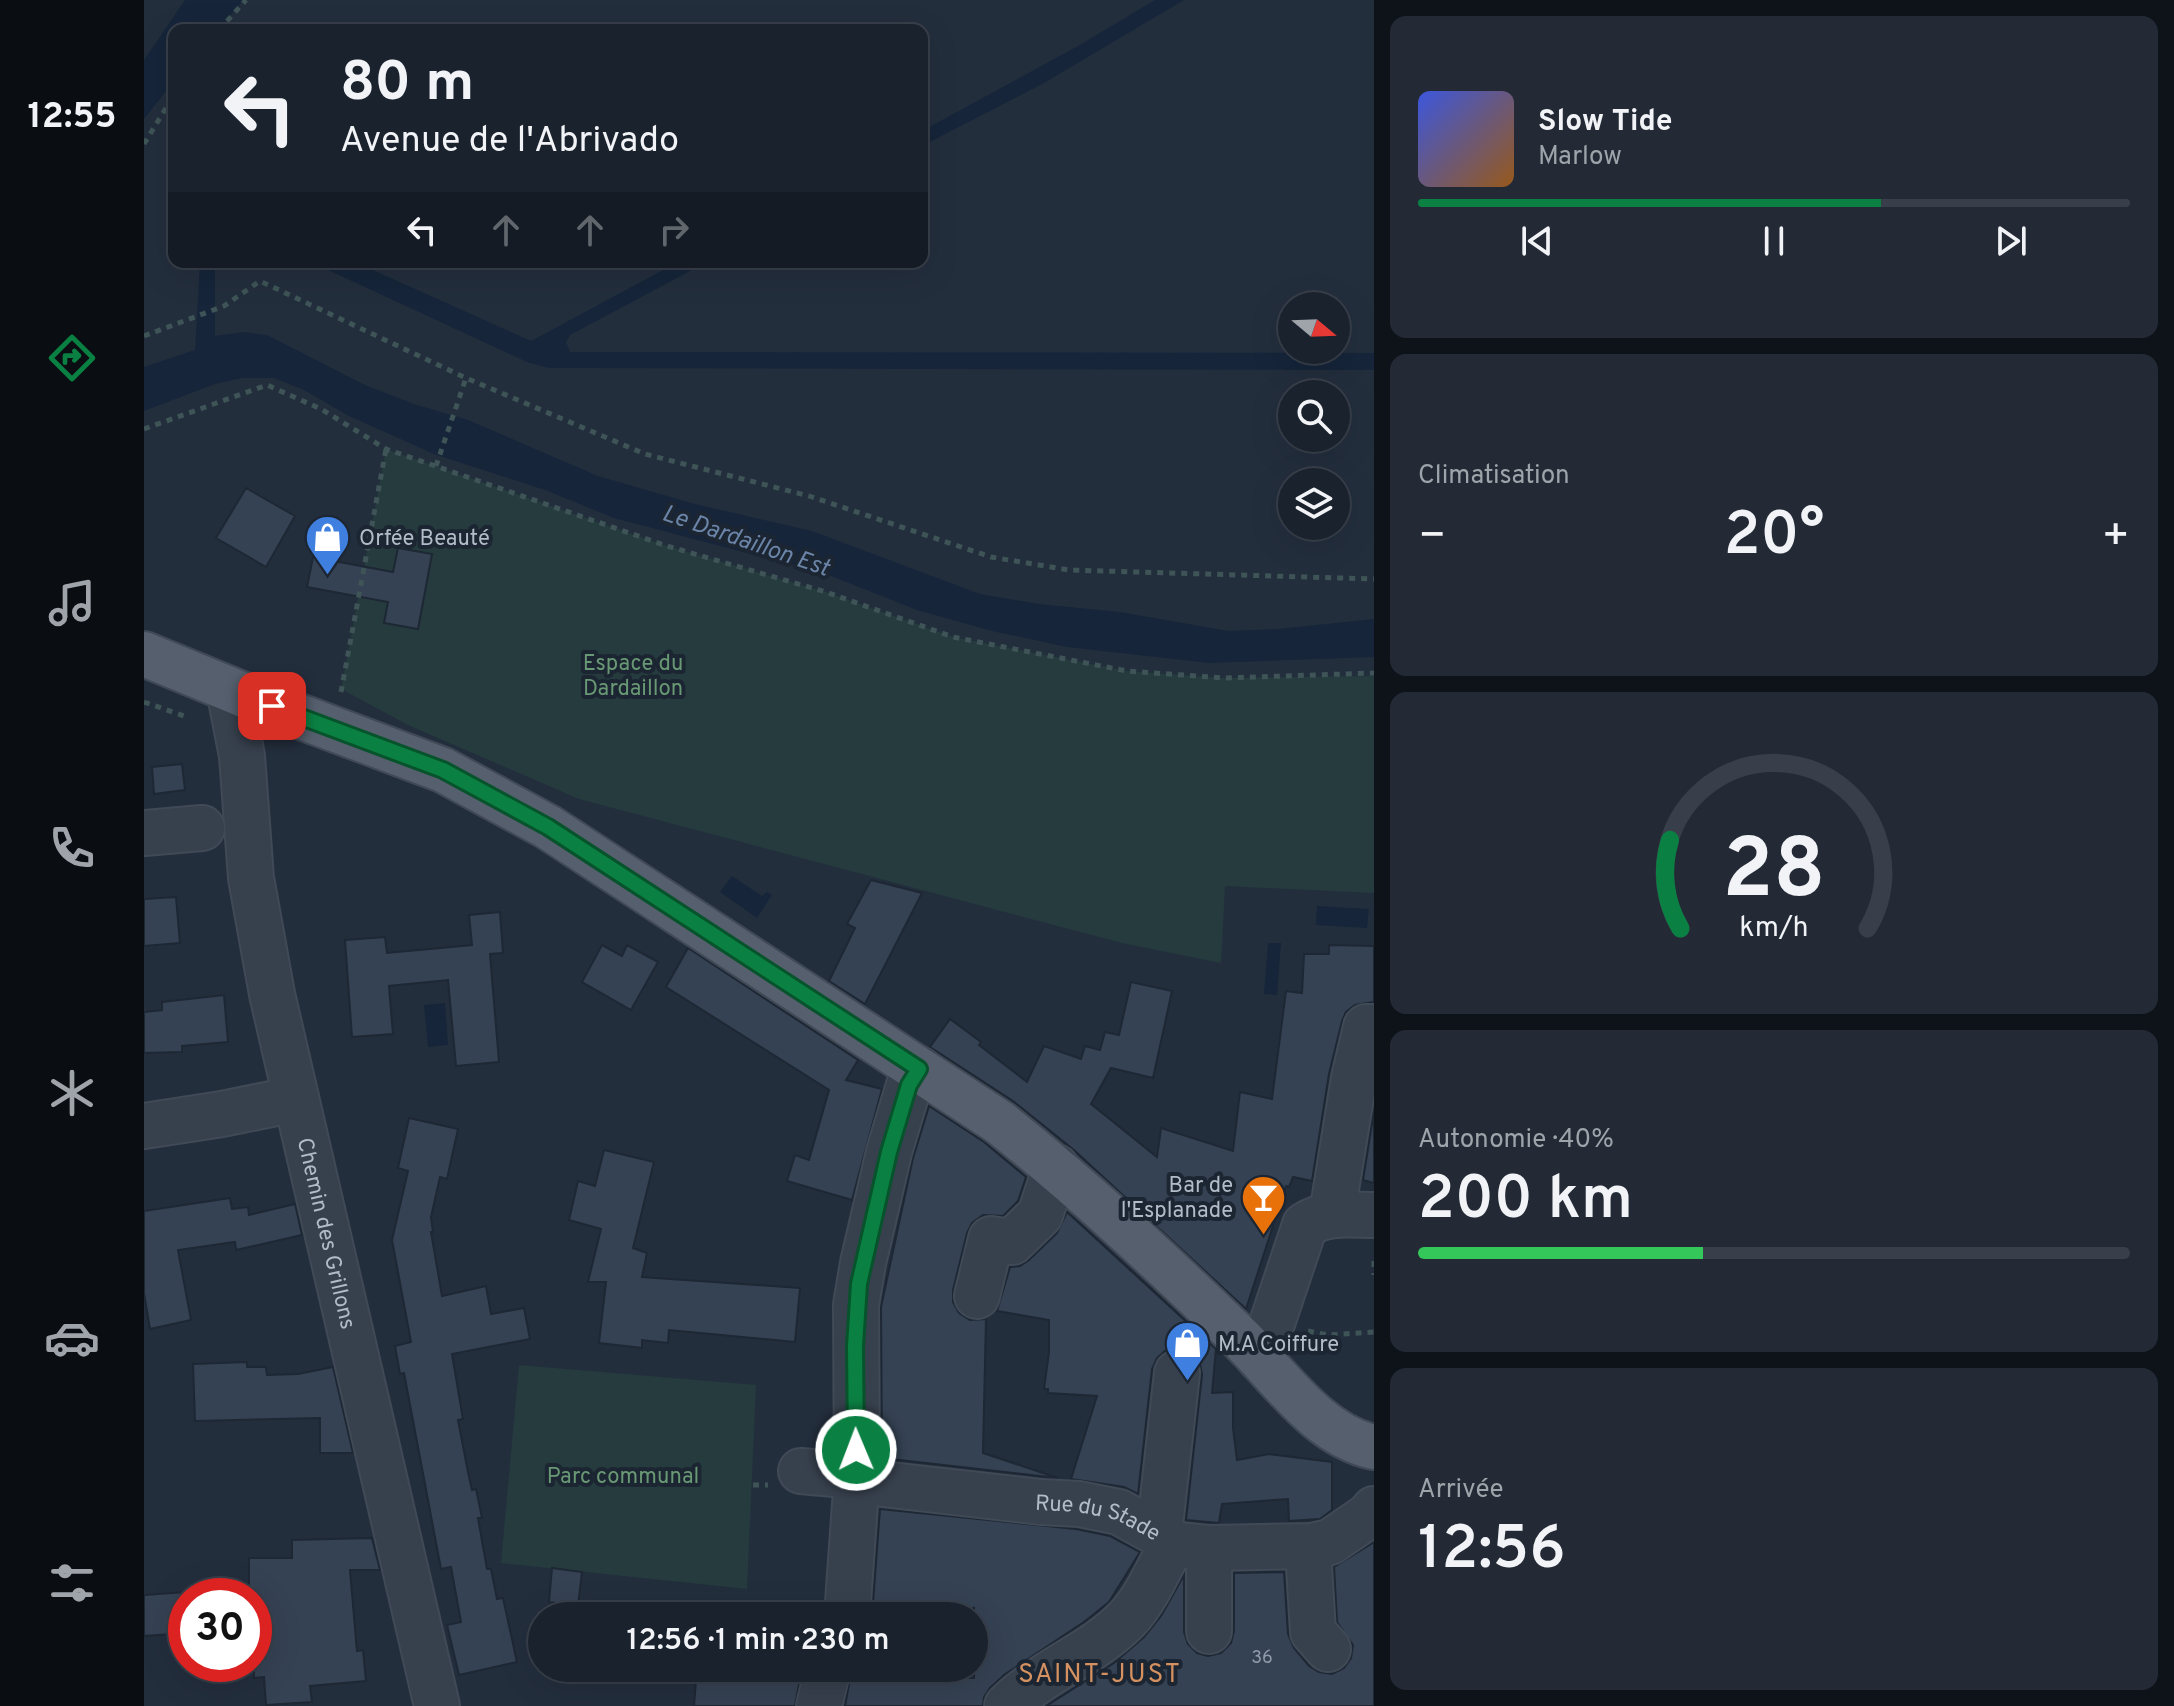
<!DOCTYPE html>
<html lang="fr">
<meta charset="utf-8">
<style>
body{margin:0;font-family:Overpass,sans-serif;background:#232a36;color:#f1f3f6;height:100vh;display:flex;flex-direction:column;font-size:30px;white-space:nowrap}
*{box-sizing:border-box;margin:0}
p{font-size:26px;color:#9fa4aa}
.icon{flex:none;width:44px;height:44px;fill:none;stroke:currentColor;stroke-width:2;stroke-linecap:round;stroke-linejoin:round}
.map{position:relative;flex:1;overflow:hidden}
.details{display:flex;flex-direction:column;gap:16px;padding:16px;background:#0e1319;width:800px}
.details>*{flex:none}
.hud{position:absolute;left:24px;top:24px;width:760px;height:244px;border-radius:16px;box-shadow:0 8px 32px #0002,0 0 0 2px #383f4a;background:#1a222e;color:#f1f3f6;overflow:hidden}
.needle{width:52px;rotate:109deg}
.tools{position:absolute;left:1134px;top:292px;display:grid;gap:16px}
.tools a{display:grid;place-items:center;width:72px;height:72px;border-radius:50%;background:#1a222e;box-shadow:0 8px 32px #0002,0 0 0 2px #383f4a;font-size:40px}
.speed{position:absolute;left:24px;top:1578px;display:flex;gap:16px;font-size:40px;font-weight:700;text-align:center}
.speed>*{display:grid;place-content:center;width:104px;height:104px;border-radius:50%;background:#1a222e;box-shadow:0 8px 32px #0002,0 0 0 2px #383f4a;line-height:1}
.speed .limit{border:12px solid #d22;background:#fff;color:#111}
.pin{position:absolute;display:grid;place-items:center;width:68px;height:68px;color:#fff;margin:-34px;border-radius:16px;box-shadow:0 4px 12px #0006}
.me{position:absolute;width:88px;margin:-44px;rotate:359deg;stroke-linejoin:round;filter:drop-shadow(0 0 6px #0008)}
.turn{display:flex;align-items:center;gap:28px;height:168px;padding:0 40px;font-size:36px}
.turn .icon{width:104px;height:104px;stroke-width:2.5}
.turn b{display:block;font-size:56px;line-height:68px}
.lanes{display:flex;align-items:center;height:76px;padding:0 40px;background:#0003;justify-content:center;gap:40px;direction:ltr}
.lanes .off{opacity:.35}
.big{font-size:60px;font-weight:600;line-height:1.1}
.details .widget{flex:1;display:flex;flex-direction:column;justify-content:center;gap:12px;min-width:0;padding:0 28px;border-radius:16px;background:#232a36}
.details .dial{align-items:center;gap:0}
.dial svg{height:208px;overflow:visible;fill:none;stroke:#383f4a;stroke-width:7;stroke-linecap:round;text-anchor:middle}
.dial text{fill:#f1f3f6;stroke:none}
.song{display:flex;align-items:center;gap:24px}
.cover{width:96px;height:96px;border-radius:12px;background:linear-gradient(135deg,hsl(230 70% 55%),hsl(30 70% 35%))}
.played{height:8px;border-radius:4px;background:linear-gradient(90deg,#0b8043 65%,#383f4a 65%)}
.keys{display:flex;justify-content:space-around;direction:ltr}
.heat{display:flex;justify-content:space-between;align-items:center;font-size:44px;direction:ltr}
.charge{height:12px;border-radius:6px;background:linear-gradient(90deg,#34c759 40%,#383f4a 0)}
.trip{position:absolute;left:384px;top:1602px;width:460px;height:80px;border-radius:40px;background:#1a222e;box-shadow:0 8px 32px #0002,0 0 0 2px #383f4a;font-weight:600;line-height:80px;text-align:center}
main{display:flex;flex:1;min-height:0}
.tab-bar{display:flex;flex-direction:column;width:144px;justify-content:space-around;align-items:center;background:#0a0e12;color:#9fa4aa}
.tab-bar .icon{width:56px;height:56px}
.tab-bar .active{color:#0b8043}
.tab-bar b{font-size:36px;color:#f1f3f6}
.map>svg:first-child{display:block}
</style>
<main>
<nav class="tab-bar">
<b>12:55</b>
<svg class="icon active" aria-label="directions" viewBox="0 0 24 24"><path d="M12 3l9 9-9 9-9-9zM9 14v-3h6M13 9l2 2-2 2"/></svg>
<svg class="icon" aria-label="music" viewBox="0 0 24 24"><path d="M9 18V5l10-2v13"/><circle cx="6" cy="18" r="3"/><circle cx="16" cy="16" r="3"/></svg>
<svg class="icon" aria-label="phone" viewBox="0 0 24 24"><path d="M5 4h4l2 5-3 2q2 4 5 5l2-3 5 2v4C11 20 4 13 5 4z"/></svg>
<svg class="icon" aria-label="climate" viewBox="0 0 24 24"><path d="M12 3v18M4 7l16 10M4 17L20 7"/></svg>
<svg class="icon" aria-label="car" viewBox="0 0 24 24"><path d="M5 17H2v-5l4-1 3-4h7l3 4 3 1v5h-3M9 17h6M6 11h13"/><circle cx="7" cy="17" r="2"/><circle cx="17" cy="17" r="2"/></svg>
<svg class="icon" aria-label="filters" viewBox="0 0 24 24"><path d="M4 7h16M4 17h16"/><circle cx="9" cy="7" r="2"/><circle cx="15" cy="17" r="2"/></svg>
</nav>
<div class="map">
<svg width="1230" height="1706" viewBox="0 0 1230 1706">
<rect width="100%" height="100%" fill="#232e3d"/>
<path fill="#253b3e" d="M242,449L523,546L682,592L809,637L983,671L1080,678L1230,676V893L1081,886L1077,963L978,943L435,799L264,725L197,689Z
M375,1365L612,1385L603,1589L357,1563Z"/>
<path fill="#16253a" d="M41,0H99L74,30H30V81L0,119V60Z
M1011,0H1040L900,83L778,146V131L934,46Z
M56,262H71V336L99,332L123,335L221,385L270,404L324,420L454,476L551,504L668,531L836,594L895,604L976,612L1084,631L1134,629L1230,619V657L1065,663L923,647L848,631L773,610L682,574L470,518L401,490L290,454L205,416L160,390L130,378H98L71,384L0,411V367L51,350Z
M167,262H211L387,341L534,262H563L426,335L422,342L426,352L1230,353V370L405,368L383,362Z
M588,876L618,896L623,892L628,895L613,918L576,892Z
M1173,906L1225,909L1223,928L1172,925Z
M1124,943H1137L1133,995L1120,994Z
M301,1003L304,1045L284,1047L280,1005Z"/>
<path fill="#354253" stroke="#1e2734" stroke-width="2" d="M102,488L151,516L122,567L72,538Z
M254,548L288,554L274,629L240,623L244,602L163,587L169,557L249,572Z
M38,764L41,790L10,794L8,767Z
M727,880L778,893L721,1004L685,981L711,928L703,924Z
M32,897L36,943L0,946V899Z
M356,912L359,953L346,954L355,1062L312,1066L304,980L245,986L249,1034L208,1037L201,940L241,937L243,953L328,945L325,915Z
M458,945L478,956L483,945L514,962L487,1010L438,982Z
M1185,945L1230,946V1002L1211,1005L1202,1012L1198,1021L1185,1074L1168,1181L1149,1177L1145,1187L1142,1186L1102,1309L930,1150L869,1101L786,1047L806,1019L837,1042L835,1045L883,1082L900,1046L937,1059L941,1046L956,1050L961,1032L975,1035L987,982L1028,991L1009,1078L967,1068L947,1104L1013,1157L1017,1128L1089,1151L1096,1092L1128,1099L1142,991L1158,993L1160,954H1185Z
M544,948L714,1060L702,1080L738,1089L708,1200L643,1181L651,1155L665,1160L685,1090L522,987Z
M80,995L84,1042L38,1046V1052L0,1053V1012L18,1010V1002Z
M785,1106L840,1142L882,1177L874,1201L859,1216L839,1215L828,1223L823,1233L809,1290V1302L815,1313L826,1320L842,1319L839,1453L914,1478L738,1458L737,1307L769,1158Z
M1230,1111V1183L1219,1180Z
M265,1118L314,1129L303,1179L296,1177L287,1217L289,1232H287L298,1296L342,1286L347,1314L380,1308L386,1339L308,1354L319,1419L314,1420L324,1472L328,1490L332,1489L338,1518H334L343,1569H347L353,1599L359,1598L373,1662L315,1675L303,1625L317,1622L307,1567L297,1569L260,1373L256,1374L251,1346L267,1342L248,1240L264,1171L254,1168Z
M460,1150L510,1162L489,1248L503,1253L498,1277L656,1288L651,1342L525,1330L524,1343L498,1340V1348L455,1343L462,1282H444L457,1229L425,1220L434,1181L451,1186Z
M86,1198L88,1209L104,1207L105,1215L151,1204L158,1235L92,1250L91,1242L34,1250L47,1320L6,1329L0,1293V1211Z
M923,1212L1072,1349L1068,1393L1089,1392V1428L1093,1460L1125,1454L1188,1462V1510L1176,1519L1145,1521L1144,1499L1078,1504L1075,1523L1042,1520L1058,1375L1056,1364L1048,1353L1037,1348L1022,1350L1013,1358L1008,1369L994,1494L980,1487L927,1479L953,1396L904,1393V1389H900L905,1352V1320L853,1311L866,1267L876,1266L885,1260L913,1233Z
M103,1362V1367H122L123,1375L154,1374L189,1367L209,1453H176V1418L51,1421L49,1364Z
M736,1509L932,1529L966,1536L996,1552L965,1602L940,1622L860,1675L846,1688L840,1697L839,1706H701L708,1668H772V1676L830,1678V1608L806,1616H728Z
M228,1538L236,1570H206L213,1651L219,1650L222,1681L166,1686L168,1702L122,1705L120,1677L110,1678V1596H105V1558H148V1540Z
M1230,1542V1706H902L970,1663L1000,1637L1017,1616L1040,1575V1632L1044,1644L1053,1653L1064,1656L1077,1653L1087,1643L1090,1631V1573L1140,1572L1144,1634L1150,1648L1165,1666L1175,1672L1188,1674L1200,1668L1207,1658L1209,1645L1193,1622L1190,1567Z
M408,1568L438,1572L434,1606L405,1602Z
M42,1592V1633L0,1636V1595Z
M553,1668H658L651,1706H550Z"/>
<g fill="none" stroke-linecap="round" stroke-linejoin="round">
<defs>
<g id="minor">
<path id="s1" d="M85,689L98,756L107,878L128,994L293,1706"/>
<path d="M0,833L58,828"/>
<path d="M0,1126L78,1114L152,1099"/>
<path d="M1188,1214L1210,1078L1222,1027H1230"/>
<path d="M833,1296L847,1239L868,1242L896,1215L912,1167"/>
<path d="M1116,1359L1161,1225C1183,1211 1205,1215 1230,1215"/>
<path id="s2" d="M657,1471L713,1476L738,1484L897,1502L935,1504L975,1512L1015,1534L1028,1544L1065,1548L1168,1546L1186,1542L1224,1516L1230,1509"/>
<path d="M1015,1534L1033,1373"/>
<path d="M1168,1546L1165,1566L1169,1632L1184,1649"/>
<path d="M1065,1548V1631"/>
<path d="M703,1616L713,1476L712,1305L719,1263L745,1152L765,1085L775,1069"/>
<path d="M675,1706L684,1668"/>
<path d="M863,1706C898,1671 948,1655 983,1619C1002,1599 1015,1568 1028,1544"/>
</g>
<path id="major" d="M0,654L112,700L299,770L404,827L855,1122C938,1188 1015,1260 1091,1333C1133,1372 1172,1435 1230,1447"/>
</defs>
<use href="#minor" stroke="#404956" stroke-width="48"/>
<use href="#major" stroke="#404956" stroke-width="48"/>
<path stroke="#3e5456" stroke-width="5" stroke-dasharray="6 6" stroke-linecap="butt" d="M75,30L102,0
M0,144L30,95
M0,336L80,306L116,281L322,378L501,454L665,496L847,557L925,570L1230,579
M0,429L123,385L177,409L242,449L523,546L682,592L809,637L983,671L1080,678L1230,673
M292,466L322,378
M197,692L242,449
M0,702L40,716
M1230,1261V1275
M1164,1331L1184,1335L1230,1332
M609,1485H624"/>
<use href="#minor" stroke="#37404d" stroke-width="44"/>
<use href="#major" stroke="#555f6d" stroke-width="44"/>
</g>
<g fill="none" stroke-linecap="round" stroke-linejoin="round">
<defs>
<path id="route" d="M128,706L299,770L404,827L775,1069L765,1085L745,1152L715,1284L711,1346L712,1450"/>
</defs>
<use href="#route" stroke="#07532c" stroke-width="20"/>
<use href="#route" stroke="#0b8043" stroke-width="14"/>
</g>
<defs>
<symbol id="shop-pin" viewBox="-11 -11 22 30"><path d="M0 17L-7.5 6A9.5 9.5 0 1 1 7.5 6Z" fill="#3f7fe0" stroke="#1c2532"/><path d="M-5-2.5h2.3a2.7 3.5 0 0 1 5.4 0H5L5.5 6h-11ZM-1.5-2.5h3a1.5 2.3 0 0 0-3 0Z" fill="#fff"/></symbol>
<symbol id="bar-pin" viewBox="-11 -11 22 30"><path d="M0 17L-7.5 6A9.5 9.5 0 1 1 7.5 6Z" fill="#e8710a" stroke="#1c2532"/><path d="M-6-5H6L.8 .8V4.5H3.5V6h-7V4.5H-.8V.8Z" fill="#fff"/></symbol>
</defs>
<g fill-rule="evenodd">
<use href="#shop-pin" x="158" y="512" width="51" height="69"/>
<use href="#bar-pin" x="1094" y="1172" width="51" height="69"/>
<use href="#shop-pin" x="1018" y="1318" width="51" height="69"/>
</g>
<g text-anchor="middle" stroke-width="8" stroke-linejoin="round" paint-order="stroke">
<g font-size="18" fill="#919ba9">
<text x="1118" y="1663">36</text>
</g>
<g font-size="22" fill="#b2bbc8" stroke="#1c2532" text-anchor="start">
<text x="215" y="545">Orfée Beauté</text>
<text x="1089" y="1192" text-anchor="end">Bar de<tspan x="1089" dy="25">l'Esplanade</tspan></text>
<text x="1074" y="1351">M.A Coiffure</text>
</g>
<g font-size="22" fill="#699974" stroke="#1c2532">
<text x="489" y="670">Espace du<tspan x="489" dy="25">Dardaillon</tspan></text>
<text x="479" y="1483">Parc communal</text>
</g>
<g font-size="22" fill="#b2bbc8" stroke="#1c2532">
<text dy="8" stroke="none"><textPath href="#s1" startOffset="554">Chemin des Grillons</textPath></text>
<text dy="8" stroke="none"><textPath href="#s2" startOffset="302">Rue du Stade</textPath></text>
</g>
<g font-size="24" font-style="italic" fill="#6b85a8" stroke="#1c2532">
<text transform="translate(602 540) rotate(19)" y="8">Le Dardaillon Est</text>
</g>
<g font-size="26" letter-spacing="2" fill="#d59260" stroke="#1c2532">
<text x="956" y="1682">SAINT-JUST</text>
</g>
</g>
</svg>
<div class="tools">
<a><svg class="needle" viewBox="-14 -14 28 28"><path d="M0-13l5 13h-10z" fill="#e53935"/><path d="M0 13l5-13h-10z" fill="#9fa4aa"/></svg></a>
<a><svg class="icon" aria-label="search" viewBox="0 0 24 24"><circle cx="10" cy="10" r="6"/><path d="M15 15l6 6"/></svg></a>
<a><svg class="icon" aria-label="layers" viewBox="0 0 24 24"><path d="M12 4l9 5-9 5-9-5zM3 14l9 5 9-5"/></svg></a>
</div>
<div class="speed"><div class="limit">30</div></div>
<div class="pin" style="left:128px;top:706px;background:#d93025"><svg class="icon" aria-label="arrive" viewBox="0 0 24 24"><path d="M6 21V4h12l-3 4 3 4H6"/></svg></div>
<svg class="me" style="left:712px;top:1450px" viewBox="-20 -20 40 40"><circle r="17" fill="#0b8043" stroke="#fff" stroke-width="3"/><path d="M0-11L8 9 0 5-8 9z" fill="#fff"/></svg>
<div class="trip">12:56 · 1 min · 230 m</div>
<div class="hud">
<div class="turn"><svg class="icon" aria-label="left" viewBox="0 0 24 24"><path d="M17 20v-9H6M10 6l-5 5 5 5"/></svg><div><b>80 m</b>Avenue de l'Abrivado</div></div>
<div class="lanes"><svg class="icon" aria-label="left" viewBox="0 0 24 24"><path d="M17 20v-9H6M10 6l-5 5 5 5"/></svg><svg class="icon off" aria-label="ahead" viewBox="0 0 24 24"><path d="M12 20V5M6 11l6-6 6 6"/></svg><svg class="icon off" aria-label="ahead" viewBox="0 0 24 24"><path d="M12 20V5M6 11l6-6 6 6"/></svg><svg class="icon off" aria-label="right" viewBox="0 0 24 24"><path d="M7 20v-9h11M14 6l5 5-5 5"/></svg></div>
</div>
</div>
<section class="details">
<div class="widget">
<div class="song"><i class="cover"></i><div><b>Slow Tide</b><p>Marlow</p></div></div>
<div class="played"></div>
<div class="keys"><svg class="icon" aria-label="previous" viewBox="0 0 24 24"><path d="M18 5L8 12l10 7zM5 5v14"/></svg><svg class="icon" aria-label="pause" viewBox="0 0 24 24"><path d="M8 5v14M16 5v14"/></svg><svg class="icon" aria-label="next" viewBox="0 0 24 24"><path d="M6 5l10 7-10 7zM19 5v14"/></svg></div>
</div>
<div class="widget"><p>Climatisation</p>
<div class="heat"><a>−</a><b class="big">20°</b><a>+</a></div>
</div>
<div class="widget dial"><svg viewBox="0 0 100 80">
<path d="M14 69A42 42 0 1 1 86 69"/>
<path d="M14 69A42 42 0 0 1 10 35" stroke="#0b8043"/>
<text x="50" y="56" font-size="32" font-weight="700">28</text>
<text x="50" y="72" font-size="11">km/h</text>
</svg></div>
<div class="widget"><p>Autonomie · 40%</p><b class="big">200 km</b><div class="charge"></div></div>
<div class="widget"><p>Arrivée</p><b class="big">12:56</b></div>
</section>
</main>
